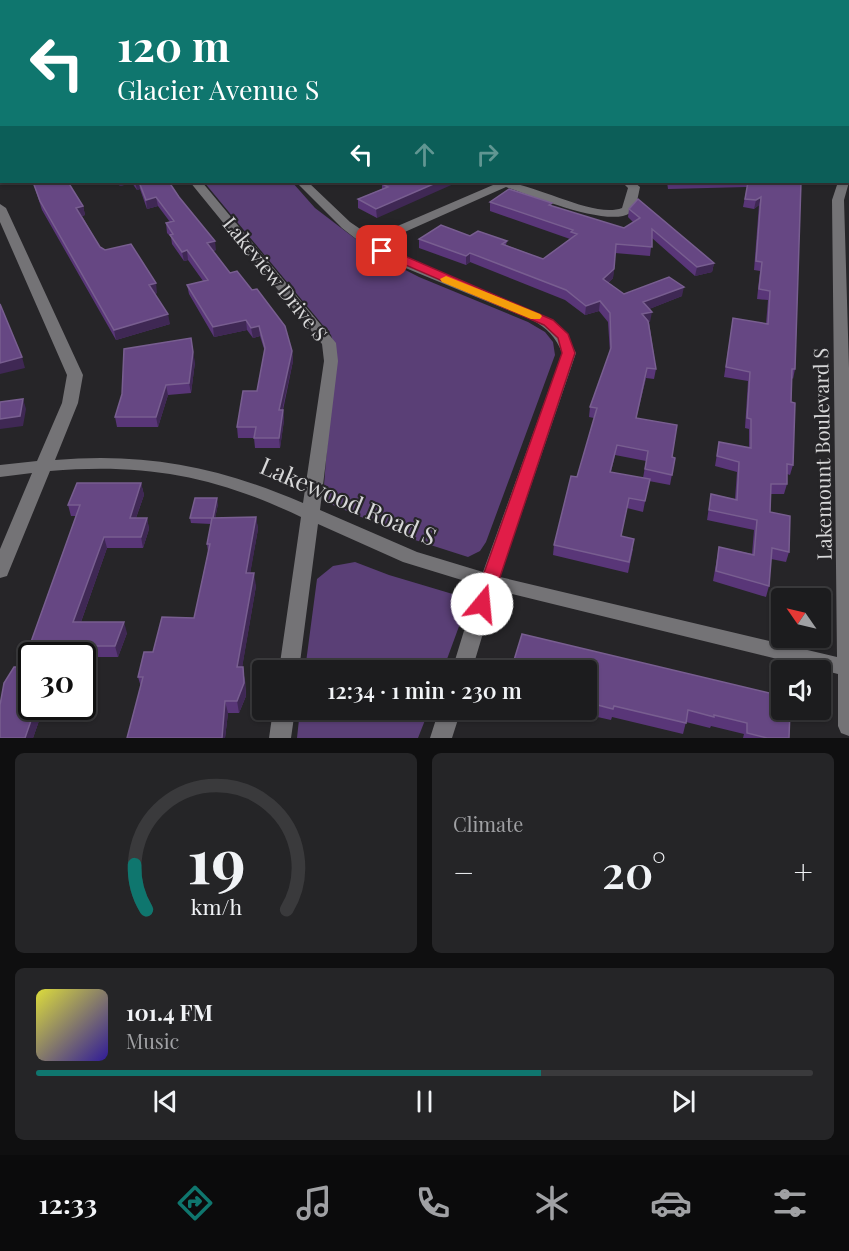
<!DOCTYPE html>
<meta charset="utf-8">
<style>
body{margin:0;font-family:"Playfair Display",serif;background:#252527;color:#f1f3f6;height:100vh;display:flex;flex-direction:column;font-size:22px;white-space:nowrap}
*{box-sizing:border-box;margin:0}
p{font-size:20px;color:#a0a1a4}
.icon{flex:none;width:33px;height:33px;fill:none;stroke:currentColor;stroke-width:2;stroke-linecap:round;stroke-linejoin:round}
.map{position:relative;height:738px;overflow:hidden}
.drawer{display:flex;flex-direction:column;gap:15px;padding:15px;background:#0f0f10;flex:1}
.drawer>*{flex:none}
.guide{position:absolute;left:0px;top:0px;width:849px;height:183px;box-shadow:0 2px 4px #0004,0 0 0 2px #3a3a3c;background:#0f766e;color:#fff;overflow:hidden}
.needle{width:39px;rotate:304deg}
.tools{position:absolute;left:771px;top:588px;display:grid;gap:12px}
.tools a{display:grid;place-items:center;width:60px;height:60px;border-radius:6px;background:#1c1c1e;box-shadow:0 2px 4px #0004,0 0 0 2px #3a3a3c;font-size:30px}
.speed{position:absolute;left:18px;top:642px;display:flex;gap:12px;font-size:30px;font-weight:700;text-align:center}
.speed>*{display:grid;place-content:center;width:78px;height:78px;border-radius:50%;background:#1c1c1e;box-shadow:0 2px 4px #0004,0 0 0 2px #3a3a3c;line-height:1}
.speed .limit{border:3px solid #111;border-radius:9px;background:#fff;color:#111}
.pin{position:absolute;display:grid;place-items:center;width:51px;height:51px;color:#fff;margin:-26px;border-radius:12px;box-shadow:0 3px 9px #0006}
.me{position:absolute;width:66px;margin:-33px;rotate:17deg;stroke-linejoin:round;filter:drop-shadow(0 0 4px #0008)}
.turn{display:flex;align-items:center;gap:21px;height:126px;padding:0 18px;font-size:27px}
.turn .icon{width:78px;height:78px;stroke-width:2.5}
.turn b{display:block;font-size:42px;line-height:51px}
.lanes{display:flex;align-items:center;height:57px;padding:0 18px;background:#0003;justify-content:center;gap:30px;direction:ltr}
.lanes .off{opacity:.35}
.big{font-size:45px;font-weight:600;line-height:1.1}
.drawer .card{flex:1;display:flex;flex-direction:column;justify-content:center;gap:9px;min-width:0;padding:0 21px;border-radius:9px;background:#252527}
.drawer .dial{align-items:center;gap:0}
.dial svg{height:156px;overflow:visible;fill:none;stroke:#3a3a3c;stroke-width:7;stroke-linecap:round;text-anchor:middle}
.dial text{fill:#f1f3f6;stroke:none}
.song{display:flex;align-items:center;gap:18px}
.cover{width:72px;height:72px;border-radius:9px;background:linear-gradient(135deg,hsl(60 70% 55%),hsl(250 70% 35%))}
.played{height:6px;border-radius:3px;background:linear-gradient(90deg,#0f766e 65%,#3a3a3c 65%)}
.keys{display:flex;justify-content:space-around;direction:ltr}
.heat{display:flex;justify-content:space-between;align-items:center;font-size:33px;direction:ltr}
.drawer .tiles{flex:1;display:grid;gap:15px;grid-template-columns:1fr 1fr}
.card:last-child{grid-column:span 2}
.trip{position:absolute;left:252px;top:660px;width:345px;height:60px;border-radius:6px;background:#1c1c1e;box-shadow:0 2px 4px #0004,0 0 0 2px #3a3a3c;font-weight:600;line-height:60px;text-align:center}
.tab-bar{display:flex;height:96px;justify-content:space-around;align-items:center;background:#0b0b0c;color:#a0a1a4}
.tab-bar .icon{width:42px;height:42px}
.tab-bar .on{color:#0f766e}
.tab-bar b{font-size:27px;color:#f1f3f6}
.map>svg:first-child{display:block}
</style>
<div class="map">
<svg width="849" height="738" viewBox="0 0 849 738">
<rect width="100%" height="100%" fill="#262528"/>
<path fill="#5a3f76" d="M0,0H188L194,1L2,2L0,87Z
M204,182H292L315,208L378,256L419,277L528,322L545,332L553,342L555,355L486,542L480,551L468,557L415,540L333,505L326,498L324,485L335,348L331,335Z
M355,562L389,575L456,595L463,602L465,610L443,670H305L317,579L333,566Z
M300,710H429L418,738H297Z"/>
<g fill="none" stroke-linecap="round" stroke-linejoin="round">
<path fill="#747376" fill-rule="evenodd" d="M207,0H219L221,2H208Z
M813,0H822L821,2Z
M848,144H849V150H848Z
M848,180L849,182L844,200L849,368V736L841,733L838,726V674L496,590L472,670H452L478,585L403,562L318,524L299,670H279L301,517C215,476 145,463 50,471L9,571L7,576L0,578V549L32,473L0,477V465L37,461L62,403L67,375L0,222V204L6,208L83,375L78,403L55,460C145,452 220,467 303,503L324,361L322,344L190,182H202L336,343L338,361L320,510L417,552L483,572L562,353C556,337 547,328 532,320L391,262L365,246L342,228L296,182H308L350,222L372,237L500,182C533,182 593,219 622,208L628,188L622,182H634L640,187C638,196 637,207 630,213C609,228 530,195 506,187L380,243L401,256L549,318L564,330L576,353L500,577L837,657L832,200L838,182Z
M273,710H295L291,738H269Z
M439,710H461L452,738H430Z"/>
<path fill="#ab92c6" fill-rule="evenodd" d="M226,0H237L236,2Z
M243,0H253L241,2Z
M0,95H2V101H0Z"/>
</g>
<path fill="#593678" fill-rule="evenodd" d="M33,182H68L83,206L85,215L82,216L100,247L157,293L154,294L170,324L116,340L42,210Z
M117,182H169L216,250L213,251L292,351L293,361L283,410L284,420L280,448H255L254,438H238L237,427L257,391L265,352L260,336L253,338L247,330L214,337L189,294L187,285L203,281L188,260L184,261L172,244L171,237L167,233L166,223L170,222L158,206L147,209L140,189L137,190L132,183L120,186Z
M388,182L377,218L358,208V199L382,189V184Z
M667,182H801L795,369L793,379L792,378L791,402L793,465L790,475L787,474V484L784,494H771L770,512L789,552L786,562L771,559L769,586L766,597L713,581L719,547L752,554L754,530L707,520L711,494L735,499L737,472L715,466L719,442L749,448V429L745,428L748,381L724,377L733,318L766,324L768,300L757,299L760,271L754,270L759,205L754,209L743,207L747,187L668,189Z
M490,202L552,203L551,206L624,228L633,222L628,217L629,209L714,263L712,272L695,276L652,238L650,256L615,253L613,278L608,283L624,294L682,296L649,309L650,322H649L656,369L654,379L646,378L636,418L672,457L675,458L670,485L649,481L643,512L627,508L621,536L633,549L628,573L553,555L554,545L577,477L594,418L589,417L590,407L610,353L608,322L599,311L585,315L565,300L470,262L466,265L419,248V239L470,236L507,241L506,245L543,259L570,239L490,211ZM615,455L646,461L643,478L611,472Z
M195,362L191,393L168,395L158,427H117L115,417Z
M141,483L144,495L136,518H147L149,529L143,548H107L81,622L127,633L118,657H82V656H32V706H63L61,712H42L33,738H0L22,667L76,516H71L68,505Z
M218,504L215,518L256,517L258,529L250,573L256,586L242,667L245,680L246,696L239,713H228L225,738H127L141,687L138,677L153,652L194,618L208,552L207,544L211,524L191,523L190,518Z
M522,634L789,738H743L744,734L711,726L710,728L686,722L683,734L612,717L611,720L566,710H586V670Z"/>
<path fill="#3f2854" d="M120,182H132V183L120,186Z
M135,182H139L140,189L137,190Z
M438,182H458L377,218L376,209Z
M156,197L158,206L147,209L146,200Z
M761,197L759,205L754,209L756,200Z
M83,206L85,215L79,217L76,208Z
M215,241L216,250L209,252L207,243Z
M187,250L188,260L184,261L182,252Z
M470,253V262L466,265V256Z
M714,263L712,272L695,276L697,267Z
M614,269L613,278L602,288L603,279Z
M156,283L157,293L151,295L149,285Z
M684,287L682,296L642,312L643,302Z
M600,301L599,311L585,315L586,306Z
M652,312L650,322L641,324L642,314Z
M168,314L170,324L116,340L114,330Z
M246,320L247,330L214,337L213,327Z
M259,326L260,336L253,338L251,328Z
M292,351L293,361L280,420L279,410Z
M193,352L195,362L191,393L189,383Z
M22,357L25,368L0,374V363Z
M647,368L646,378L634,428L636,418Z
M166,385L168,395L158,427L156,417Z
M23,399L26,409L23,426L0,429V419Z
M283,410L284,420L280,448L279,438Z
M141,483L144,495L132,529L130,518Z
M217,498L218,504L214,524L213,518Z
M256,517L258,529L248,586L246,573Z
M147,518L149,529L143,548L141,537Z
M104,537L107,548L77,633L73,622Z
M254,573L256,586L240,680L237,667Z
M124,622L127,633L118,657L115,646Z
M75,646L78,656H72Z
M243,667L246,696L239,713L237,701Z
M225,701L228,713L225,738H222Z
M36,706H40L42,712L33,738H25Z"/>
<path fill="#664783" stroke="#785e90" stroke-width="1.5" d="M273,0H787L786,2H270Z
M840,0H849V24H848V2H839Z
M849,63V117L848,119V65Z
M0,123L2,124V141L0,140Z
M33,182H68L83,206L76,208L100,247L105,250L131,244L156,283L149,285L168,314L114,330L40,201Z
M139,182H169L179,197L215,241L207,243L230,273L237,271L252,290L257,289L285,326L292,351L279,410H283L279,438H254L256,427H237L243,391H257L265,348L259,326L251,328L246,320L213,327L187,285L208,280L187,250L182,252L170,235L173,234L166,223L174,221L156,197L146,200Z
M388,182H438L376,209L358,199L388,187L382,184Z
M748,182H801L795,369H792L791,402L795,403L793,465L787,464V484H771L770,512L790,516L789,552L772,548L769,586L716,571L719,547L754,555L757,520L709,510L711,494L737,500L739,462L717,456L719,442L751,448V419L747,418L750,372L726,367L733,318L768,324L770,291L759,289L762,262L756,261L761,197L756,200L745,199Z
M509,189L552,203L549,205L624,228L640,218L629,209L638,199L714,263L697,267L652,229V247L616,244L614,269L603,279L624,294L669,277L684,287L643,302L652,312L642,314L648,321L656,369L647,368L636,418L677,425L672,457L675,458L672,475L645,469L648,451L617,445L610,472L650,479L645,501L629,498L621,536L634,539L629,562L554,545L571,476L577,477L597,408L590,407L611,348L610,313L600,301L586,306L566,290L470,253L466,256L419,239L441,225L470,236L478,231L507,241L502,244L543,259L577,234L571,232L573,230L490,202Z
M0,304L22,357L0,363Z
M191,338L193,352L189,383L166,385L156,417H115L122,394L124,349Z
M23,399L20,416L0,419V402Z
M77,483H141L130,518H147L141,537H104L73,622H124L115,646H75L72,656H32V706H36L25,738H0V705L4,683L14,667H22L80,505H68Z
M195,498H217L213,518H190Z
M256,517L246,573H254L237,667H243L244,683L237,701H225L222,738H127L143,677H138L144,652H153L162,617L194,618L210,544H207L212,518Z
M522,634L782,696V710H790L789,738H767L747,733V723L714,715V717L688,710L686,723L614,706L613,709L586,702V670H511Z"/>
<path fill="#e11d48" stroke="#92132f" stroke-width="1.5" d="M378,248H386L553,320L568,334L575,353L491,604L488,609H476L473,604L562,353L558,338L544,325L378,253Z"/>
<path fill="#f59e0b" d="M446,276L540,314L542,316L540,319H531L442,282L440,279Z"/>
<g text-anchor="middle" stroke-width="4.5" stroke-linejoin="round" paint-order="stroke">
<g font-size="20" fill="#d7d7d8" stroke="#262528">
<text transform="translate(275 279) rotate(51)" y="7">Lakeview Drive S</text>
<text transform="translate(823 454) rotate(-91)" y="7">Lakemount Boulevard S</text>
</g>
<g font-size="24" fill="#d7d7d8" stroke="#262528">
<text transform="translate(348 502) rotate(23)" y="8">Lakewood Road S</text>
</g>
</g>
</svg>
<div class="tools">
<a><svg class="needle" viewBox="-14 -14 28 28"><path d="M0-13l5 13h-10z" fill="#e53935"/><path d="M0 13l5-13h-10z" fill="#a0a1a4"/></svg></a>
<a><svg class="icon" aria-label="sound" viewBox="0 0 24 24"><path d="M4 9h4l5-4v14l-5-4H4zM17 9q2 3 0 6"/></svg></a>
</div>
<div class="speed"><div class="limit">30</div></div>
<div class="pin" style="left:382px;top:251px;background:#d93025"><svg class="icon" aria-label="arrive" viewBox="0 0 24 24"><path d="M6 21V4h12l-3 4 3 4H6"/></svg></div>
<svg class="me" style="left:482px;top:604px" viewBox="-20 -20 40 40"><circle r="19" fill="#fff"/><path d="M0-13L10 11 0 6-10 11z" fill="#e11d48"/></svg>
<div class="trip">12:34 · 1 min · 230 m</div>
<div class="guide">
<div class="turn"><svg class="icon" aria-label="left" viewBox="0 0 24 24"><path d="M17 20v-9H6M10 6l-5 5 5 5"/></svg><div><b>120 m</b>Glacier Avenue S</div></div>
<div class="lanes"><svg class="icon" aria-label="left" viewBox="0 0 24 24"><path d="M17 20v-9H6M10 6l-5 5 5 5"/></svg><svg class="icon off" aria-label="ahead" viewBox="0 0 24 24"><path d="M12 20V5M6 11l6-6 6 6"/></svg><svg class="icon off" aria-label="right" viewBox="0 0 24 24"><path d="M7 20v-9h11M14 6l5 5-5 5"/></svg></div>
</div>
</div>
<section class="drawer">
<div class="tiles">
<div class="card dial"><svg viewBox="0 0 100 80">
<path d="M14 69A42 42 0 1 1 86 69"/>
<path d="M14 69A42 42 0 0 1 8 46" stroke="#0f766e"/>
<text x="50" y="56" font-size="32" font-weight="700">19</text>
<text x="50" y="72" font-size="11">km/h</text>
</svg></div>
<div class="card"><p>Climate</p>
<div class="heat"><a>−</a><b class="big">20°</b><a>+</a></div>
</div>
<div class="card">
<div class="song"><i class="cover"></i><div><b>101.4 FM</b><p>Music</p></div></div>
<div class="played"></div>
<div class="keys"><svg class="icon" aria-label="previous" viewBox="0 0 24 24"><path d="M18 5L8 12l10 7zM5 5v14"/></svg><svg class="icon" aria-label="pause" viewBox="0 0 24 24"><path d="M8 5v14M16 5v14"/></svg><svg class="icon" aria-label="next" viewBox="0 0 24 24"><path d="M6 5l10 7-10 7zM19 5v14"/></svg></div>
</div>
</div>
</section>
<nav class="tab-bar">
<b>12:33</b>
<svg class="icon on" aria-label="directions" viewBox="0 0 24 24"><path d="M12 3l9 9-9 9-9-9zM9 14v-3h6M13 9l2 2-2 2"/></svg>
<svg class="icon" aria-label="music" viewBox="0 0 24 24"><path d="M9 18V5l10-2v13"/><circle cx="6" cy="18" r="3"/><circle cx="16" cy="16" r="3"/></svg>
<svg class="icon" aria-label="phone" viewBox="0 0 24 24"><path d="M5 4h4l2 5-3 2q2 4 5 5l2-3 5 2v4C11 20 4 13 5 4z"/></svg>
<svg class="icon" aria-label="climate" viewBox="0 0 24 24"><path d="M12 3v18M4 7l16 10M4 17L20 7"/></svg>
<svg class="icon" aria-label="car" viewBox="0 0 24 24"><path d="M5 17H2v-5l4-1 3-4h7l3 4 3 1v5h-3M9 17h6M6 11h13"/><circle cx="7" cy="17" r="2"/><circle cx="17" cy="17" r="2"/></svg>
<svg class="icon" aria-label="filters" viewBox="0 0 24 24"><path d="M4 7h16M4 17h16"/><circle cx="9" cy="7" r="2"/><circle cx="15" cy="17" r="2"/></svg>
</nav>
